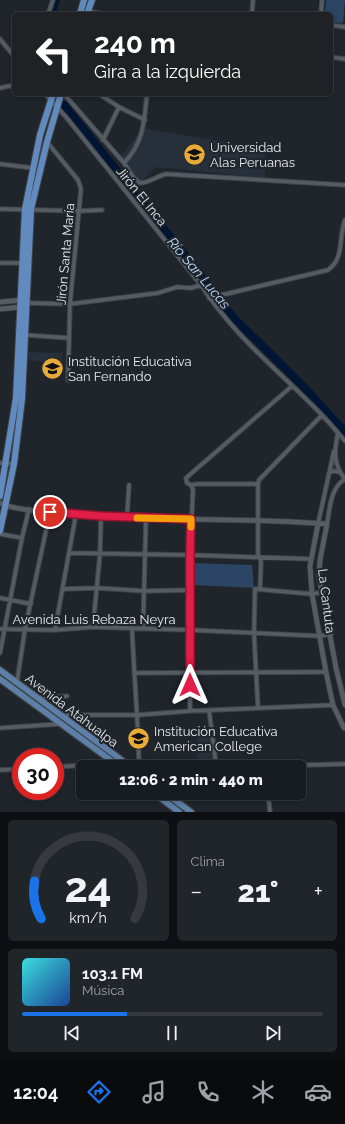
<!DOCTYPE html>
<html lang="es">
<meta charset="utf-8">
<style>
body{margin:0;font-family:Raleway,sans-serif;background:#202529;color:#f1f3f6;height:100vh;display:flex;flex-direction:column;font-size:15px;white-space:nowrap}
*{box-sizing:border-box;margin:0}
p{font-size:13px;color:#9ea1a5}
.icon{flex:none;width:22px;height:22px;fill:none;stroke:currentColor;stroke-width:2;stroke-linecap:round;stroke-linejoin:round}
.map{position:relative;height:812px;overflow:hidden}
.details{display:flex;flex-direction:column;gap:8px;padding:8px;background:#0d0f12;flex:1}
.details>*{flex:none}
.top-card{position:absolute;left:12px;top:12px;width:321px;height:84px;border-radius:6px;box-shadow:0 2px 6px #0003,0 0 0 1px #363a3e;background:#202124;color:#fff;overflow:hidden}
.speed{position:absolute;left:12px;top:748px;display:flex;gap:8px;font-size:20px;font-weight:700;text-align:center}
.speed>*{display:grid;place-content:center;width:52px;height:52px;border-radius:50%;background:#171c20;box-shadow:0 2px 6px #0003,0 0 0 1px #363a3e;line-height:1}
.speed .limit{border:6px solid #d22;background:#fff;color:#111}
.pin{position:absolute;display:grid;place-items:center;width:34px;height:34px;color:#fff;margin:-17px;border:2px solid #fff;border-radius:50%;box-shadow:0 1px 4px #0007}
.me{position:absolute;width:44px;margin:-22px;rotate:0deg;stroke-linejoin:round;filter:drop-shadow(0 0 3px #0008)}
.turn{display:flex;align-items:center;gap:14px;height:84px;padding:0 16px;font-size:18px}
.turn .icon{width:52px;height:52px;stroke-width:2.5}
.turn b{display:block;font-size:28px;line-height:34px}
.big{font-size:30px;font-weight:800;line-height:1.1}
.details .tile{flex:1;display:flex;flex-direction:column;justify-content:center;gap:6px;min-width:0;padding:0 14px;border-radius:6px;background:#202529}
.details .dial{align-items:center;gap:0}
.dial svg{height:104px;overflow:visible;fill:none;stroke:#363a3e;stroke-width:7;stroke-linecap:round;text-anchor:middle}
.dial text{fill:#f1f3f6;stroke:none}
.song{display:flex;align-items:center;gap:12px}
.cover{width:48px;height:48px;border-radius:6px;background:linear-gradient(135deg,hsl(180 70% 55%),hsl(220 70% 35%))}
.played{height:4px;border-radius:2px;background:linear-gradient(90deg,#1a73e8 35%,#363a3e 35%)}
.keys{display:flex;justify-content:space-around;direction:ltr}
.heat{display:flex;justify-content:space-between;align-items:center;font-size:22px;direction:ltr}
.details .tiles{flex:1;display:grid;gap:8px;grid-template-columns:1fr 1fr}
.tile:last-child{grid-column:span 2}
.trip{position:absolute;left:76px;top:760px;width:230px;height:40px;border-radius:6px;background:#171c20;box-shadow:0 2px 6px #0003,0 0 0 1px #363a3e;font-weight:800;line-height:40px;text-align:center}
.tabs{display:flex;height:64px;justify-content:space-around;align-items:center;background:#090b0d;color:#9ea1a5}
.tabs .icon{width:28px;height:28px}
.tabs .current{color:#1a73e8}
.tabs b{font-size:18px;color:#f1f3f6}
.map>svg:first-child{display:block}
</style>
<div class="map">
<svg width="345" height="812" viewBox="0 0 345 812">
<rect width="100%" height="100%" fill="#1f252b"/>
<path fill="#262f3a" d="M143,128L265,149V178L157,167L139,183L118,160Z
M24,352L63,353L61,377L42,375L43,362L23,360Z
M211,735L214,760L198,762L196,743H198L197,736Z"/>
<path fill="#2c4565" d="M326,0H345L343,23L331,22V14H325Z
M192,563L252,565L254,588L193,585Z"/>
<g fill="none" stroke-linecap="round" stroke-linejoin="round">
<path stroke="#001533" stroke-width="8" d="M51,14L56,0
M64,105L193,265L214,294L235,319L302,385L345,432"/>
<defs>
<path id="minor" d="M88,11L102,14
M48,14L53,0
M252,14L253,0
M321,14L322,0
M331,25L345,27
M0,39L14,56
M331,57L345,59
M0,88L14,85
M45,94L66,117L201,285C234,336 279,371 320,413C329,422 337,432 345,441
M64,94L124,163L134,178L140,183C149,183 157,176 166,174L345,185
M99,94L119,107L145,120
M103,140L119,107
M47,142L78,180L81,189L70,304L68,380
M124,163C144,142 144,122 147,94
M0,164L33,168
M0,209L79,211L102,210
M0,263H23
M209,298L328,270C345,258 338,238 345,220
M28,303L70,304L158,293L177,287L191,288L201,285
M25,335L69,338
M338,433C334,451 333,464 345,479
M0,463L14,464
M329,473L333,471L340,472
M191,485L198,484H258
M127,517L129,485
M318,524L334,451
M327,524C330,509 330,488 345,479
M0,534L22,538
M69,553L190,555L311,559
M63,589L97,588L145,591L190,590
M260,589L261,562L258,554V484L259,480L322,415
M0,598L31,604
M93,627L100,554L101,516
M132,628C134,674 138,719 139,765
M0,629L55,630L93,627L190,630L320,636L331,634
M143,629L146,518
M55,630L76,514
M0,653L22,538L29,509
M134,673L326,672
M17,682L25,629L50,512
M38,698L67,696
M258,708L254,633L255,589L312,594L323,592
M209,710L216,764
M190,711V555L193,490L191,485L187,483L186,478L292,386
M61,715H138L190,711L333,705
M0,728L60,724
M55,767L114,763L139,765L216,764L266,766L345,764
M0,770L21,769
M268,793L270,812"/>
<path id="tertiary" d="M0,302L22,300
M0,309L21,307L28,303
M0,503C18,511 49,512 69,514C155,522 241,517 327,524L320,560L319,576L336,668L345,705
M318,524L310,566L312,594L326,672L333,705L344,728"/>
<path id="primary" d="M0,670L131,767
M0,679L120,767
M154,793L179,812
M165,793L191,812"/>
<path id="trunk" d="M80,14L84,0
M87,14L92,0
M0,496L16,398L25,209L40,135L53,94
M0,531L14,464L22,399L31,209L47,142L61,94"/>
</defs>
<use href="#minor" stroke="#3e4348" stroke-width="5.5"/>
<use href="#tertiary" stroke="#3e4348" stroke-width="6"/>
<use href="#primary" stroke="#3e4348" stroke-width="8"/>
<use href="#trunk" stroke="#3e4348" stroke-width="8"/>
<use href="#minor" stroke="#565c63" stroke-width="3.5"/>
<use href="#tertiary" stroke="#565c63" stroke-width="4.5"/>
<use href="#primary" stroke="#5e7fa8" stroke-width="5.5"/>
<use href="#trunk" stroke="#618bbf" stroke-width="6"/>
</g>
<g fill="none" stroke-linecap="round" stroke-linejoin="round">
<defs>
<path id="route" d="M50,512L101,516L191,519L190,554V685"/>
</defs>
<use href="#route" stroke="#92132f" stroke-width="10"/>
<use href="#route" stroke="#e11d48" stroke-width="7"/>
<path stroke="#f59e0b" stroke-width="7" d="M137,518L191,519V527"/>
</g>
<defs>
<symbol id="university-disc" viewBox="-11 -11 22 22"><circle r="9.5" fill="#e9aa38" stroke="#1f252b"/><path d="M0-5L7-2L0 1L-7-2ZM-4 1L0 2.5L4 1V4Q0 6-4 4Z" fill="#111"/></symbol>
<symbol id="school-disc" viewBox="-11 -11 22 22"><circle r="9.5" fill="#e9aa38" stroke="#1f252b"/><path d="M0-5L7-2L0 1L-7-2ZM-4 1L0 2.5L4 1V4Q0 6-4 4Z" fill="#111"/></symbol>
</defs>
<g fill-rule="evenodd">
<use href="#university-disc" x="182" y="142" width="25" height="25"/>
<use href="#school-disc" x="40" y="356" width="25" height="25"/>
<use href="#school-disc" x="126" y="726" width="25" height="25"/>
</g>
<g text-anchor="middle" stroke-width="4" stroke-linejoin="round" paint-order="stroke">
<g font-size="13" fill="#e6eaee" stroke="#1f252b" text-anchor="start">
<text x="210" y="152">Universidad<tspan x="210" dy="15">Alas Peruanas</tspan></text>
<text x="68" y="366">Institución Educativa<tspan x="68" dy="15">San Fernando</tspan></text>
<text x="154" y="736">Institución Educativa<tspan x="154" dy="15">American College</tspan></text>
</g>
<g font-size="13" fill="#e6eaee" stroke="#1f252b">
<text transform="translate(142 196) rotate(51)" y="5">Jirón El Inca</text>
<text transform="translate(65 254) rotate(-85)" y="5">Jirón Santa María</text>
<text transform="translate(327 601) rotate(83)" y="5">La Cantuta</text>
<text x="94" y="624">Avenida Luis Rebaza Neyra</text>
<text transform="translate(72 710) rotate(37)" y="5">Avenida Atahualpa</text>
</g>
<g font-size="14" font-style="italic" fill="#bcd7fb" stroke="#1f252b">
<text transform="translate(199 273) rotate(50)" y="5">Río San Lucas</text>
</g>
</g>
</svg>
<div class="speed"><div class="limit">30</div></div>
<div class="pin" style="left:50px;top:512px;background:#d93025"><svg class="icon" aria-label="arrive" viewBox="0 0 24 24"><path d="M6 21V4h12l-3 4 3 4H6"/></svg></div>
<svg class="me" style="left:190px;top:685px" viewBox="-20 -20 40 40"><path d="M0-17L14 15 0 8-14 15z" fill="#e11d48" stroke="#fff" stroke-width="4"/></svg>
<div class="trip">12:06 · 2 min · 440 m</div>
<div class="top-card">
<div class="turn"><svg class="icon" aria-label="left" viewBox="0 0 24 24"><path d="M17 20v-9H6M10 6l-5 5 5 5"/></svg><div><b>240 m</b>Gira a la izquierda</div></div>
</div>
</div>
<section class="details">
<div class="tiles">
<div class="tile dial"><svg viewBox="0 0 100 80">
<path d="M14 69A42 42 0 1 1 86 69"/>
<path d="M14 69A42 42 0 0 1 9 40" stroke="#1a73e8"/>
<text x="50" y="56" font-size="32" font-weight="700">24</text>
<text x="50" y="72" font-size="11">km/h</text>
</svg></div>
<div class="tile"><p>Clima</p>
<div class="heat"><a>−</a><b class="big">21°</b><a>+</a></div>
</div>
<div class="tile">
<div class="song"><i class="cover"></i><div><b>103.1 FM</b><p>Música</p></div></div>
<div class="played"></div>
<div class="keys"><svg class="icon" aria-label="previous" viewBox="0 0 24 24"><path d="M18 5L8 12l10 7zM5 5v14"/></svg><svg class="icon" aria-label="pause" viewBox="0 0 24 24"><path d="M8 5v14M16 5v14"/></svg><svg class="icon" aria-label="next" viewBox="0 0 24 24"><path d="M6 5l10 7-10 7zM19 5v14"/></svg></div>
</div>
</div>
</section>
<nav class="tabs">
<b>12:04</b>
<svg class="icon current" aria-label="directions" viewBox="0 0 24 24"><path d="M12 3l9 9-9 9-9-9zM9 14v-3h6M13 9l2 2-2 2"/></svg>
<svg class="icon" aria-label="music" viewBox="0 0 24 24"><path d="M9 18V5l10-2v13"/><circle cx="6" cy="18" r="3"/><circle cx="16" cy="16" r="3"/></svg>
<svg class="icon" aria-label="phone" viewBox="0 0 24 24"><path d="M5 4h4l2 5-3 2q2 4 5 5l2-3 5 2v4C11 20 4 13 5 4z"/></svg>
<svg class="icon" aria-label="climate" viewBox="0 0 24 24"><path d="M12 3v18M4 7l16 10M4 17L20 7"/></svg>
<svg class="icon" aria-label="car" viewBox="0 0 24 24"><path d="M5 17H2v-5l4-1 3-4h7l3 4 3 1v5h-3M9 17h6M6 11h13"/><circle cx="7" cy="17" r="2"/><circle cx="17" cy="17" r="2"/></svg>
</nav>
